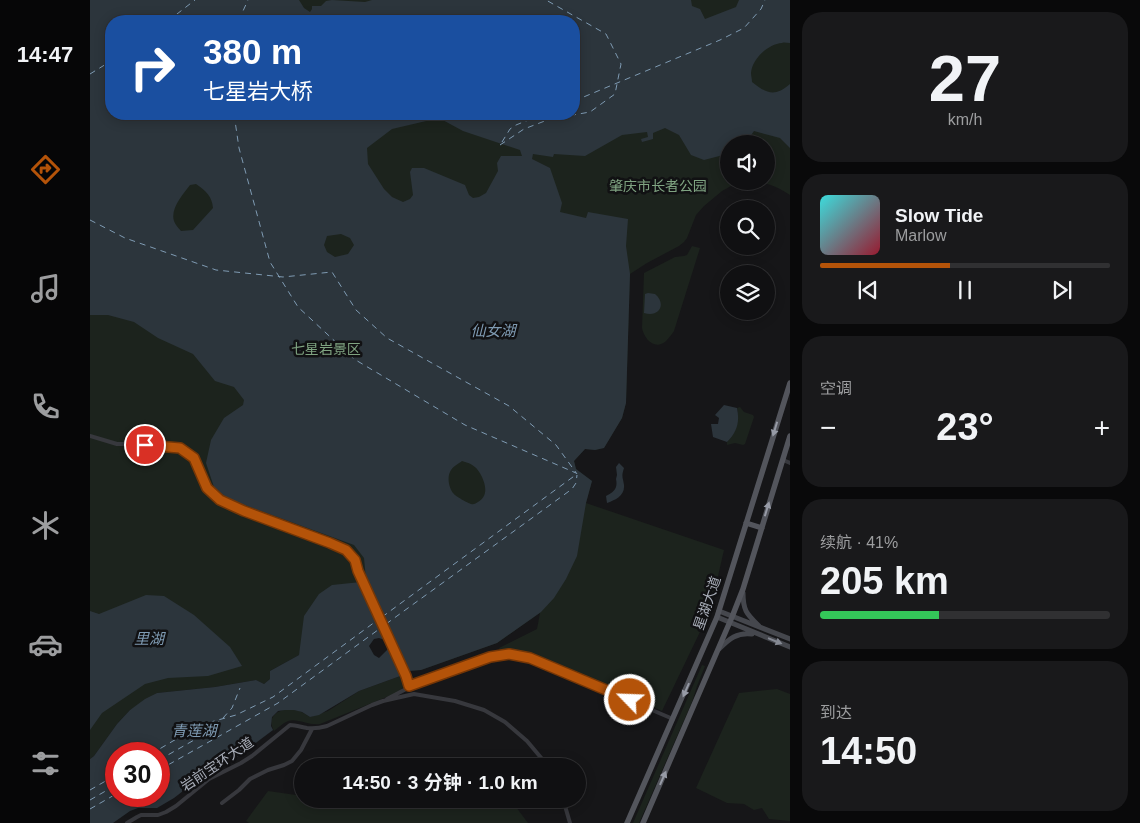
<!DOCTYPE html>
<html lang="zh">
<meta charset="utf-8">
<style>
body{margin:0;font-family:Arial,"Noto Sans SC",sans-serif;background:#19191b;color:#f1f3f6;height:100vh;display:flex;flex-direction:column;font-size:19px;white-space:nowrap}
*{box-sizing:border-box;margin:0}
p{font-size:16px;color:#9c9d9f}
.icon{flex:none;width:28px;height:28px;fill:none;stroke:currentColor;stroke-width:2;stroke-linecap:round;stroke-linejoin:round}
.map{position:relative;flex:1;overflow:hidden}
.details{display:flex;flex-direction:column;gap:12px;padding:12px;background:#09090a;width:350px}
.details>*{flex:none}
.hud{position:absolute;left:15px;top:15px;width:475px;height:105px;border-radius:20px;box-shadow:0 2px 12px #0003,0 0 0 1px #303032;background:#1a4fa0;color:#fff;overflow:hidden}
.tools{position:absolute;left:630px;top:135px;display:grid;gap:10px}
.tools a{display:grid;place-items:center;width:55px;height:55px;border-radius:50%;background:#101012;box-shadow:0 2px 12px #0003,0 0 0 1px #303032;font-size:25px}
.speed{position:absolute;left:15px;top:742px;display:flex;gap:10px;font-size:25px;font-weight:700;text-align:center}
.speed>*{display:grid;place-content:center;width:65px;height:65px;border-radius:50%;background:#101012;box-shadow:0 2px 12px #0003,0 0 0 1px #303032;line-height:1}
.speed .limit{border:8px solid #d22;background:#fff;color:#111}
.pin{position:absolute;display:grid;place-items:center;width:42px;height:42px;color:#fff;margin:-21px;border:2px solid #fff;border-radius:50%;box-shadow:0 1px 5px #0007}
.me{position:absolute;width:55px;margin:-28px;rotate:294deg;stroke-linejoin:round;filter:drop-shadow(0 0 4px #0008)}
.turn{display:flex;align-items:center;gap:18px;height:105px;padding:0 15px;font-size:22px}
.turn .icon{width:65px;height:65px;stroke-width:2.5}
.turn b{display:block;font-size:35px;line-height:42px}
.big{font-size:38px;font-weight:700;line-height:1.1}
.details .tile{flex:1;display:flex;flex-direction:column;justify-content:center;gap:8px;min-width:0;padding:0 18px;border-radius:20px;background:#19191b}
.details .dial{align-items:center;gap:0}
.dial b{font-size:65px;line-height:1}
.song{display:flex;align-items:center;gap:15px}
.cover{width:60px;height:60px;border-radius:8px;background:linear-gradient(135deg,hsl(180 70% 55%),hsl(350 70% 35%))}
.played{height:5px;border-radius:2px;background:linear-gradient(90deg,#b45309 45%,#303032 45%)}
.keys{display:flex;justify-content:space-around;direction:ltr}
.heat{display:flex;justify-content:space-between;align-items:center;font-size:28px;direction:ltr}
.charge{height:8px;border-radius:4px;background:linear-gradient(90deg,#34c759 41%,#303032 0)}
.trip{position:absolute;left:204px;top:758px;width:292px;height:50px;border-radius:25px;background:#101012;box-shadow:0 2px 12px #0003,0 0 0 1px #303032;font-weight:700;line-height:50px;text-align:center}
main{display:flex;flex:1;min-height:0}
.dock{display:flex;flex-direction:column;width:90px;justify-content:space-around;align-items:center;background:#060607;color:#9c9d9f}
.dock .icon{width:35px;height:35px}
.dock .on{color:#b45309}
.dock b{font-size:22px;color:#f1f3f6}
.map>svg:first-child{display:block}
</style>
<main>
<nav class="dock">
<b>14:47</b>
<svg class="icon on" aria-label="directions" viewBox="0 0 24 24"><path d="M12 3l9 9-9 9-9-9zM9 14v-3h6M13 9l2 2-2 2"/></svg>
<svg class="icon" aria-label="music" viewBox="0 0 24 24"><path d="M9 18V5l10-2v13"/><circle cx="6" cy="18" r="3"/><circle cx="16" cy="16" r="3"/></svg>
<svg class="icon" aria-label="phone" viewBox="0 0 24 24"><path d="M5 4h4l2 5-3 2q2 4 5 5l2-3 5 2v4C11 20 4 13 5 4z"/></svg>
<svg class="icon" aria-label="climate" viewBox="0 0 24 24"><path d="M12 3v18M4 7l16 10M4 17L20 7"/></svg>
<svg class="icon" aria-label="car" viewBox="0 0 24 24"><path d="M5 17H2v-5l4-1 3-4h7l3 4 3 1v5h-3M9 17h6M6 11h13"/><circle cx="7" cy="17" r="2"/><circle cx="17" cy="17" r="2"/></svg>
<svg class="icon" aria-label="filters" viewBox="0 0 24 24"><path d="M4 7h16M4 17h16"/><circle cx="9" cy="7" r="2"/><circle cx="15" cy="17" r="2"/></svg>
</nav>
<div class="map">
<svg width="700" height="823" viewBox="0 0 700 823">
<rect width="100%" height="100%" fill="#161618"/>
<path fill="#1c231d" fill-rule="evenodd" d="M0,0H700V195C688,187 678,183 664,181H676V144H639V181H662L641,186L632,191L614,206L606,215L597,238L594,242L589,246L557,263L540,274L536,403L532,418L514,448L505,450L495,449L484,461L486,469L502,481L496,503L634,550L620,611L572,711L442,653L420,649L410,650L409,648L447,629L450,613L407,643L331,670L318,671L313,675L315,685L309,692L230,724C219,726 208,718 198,721C193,723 188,728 184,731C175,715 191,707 205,710C211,711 215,714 220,717L238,711L269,691L313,675L271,582L212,644L209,655L180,671V679L174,684L166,680L125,687L67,693L40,710L27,724L4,756L0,759ZM21,21H484V114H21Z
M602,246L610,248L584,331C582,334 579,338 576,341C565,351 554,339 552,328L554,273L585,257L594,256L597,255Z
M650,407L654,412L663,415L664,417L655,444L653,445L645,443L637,445V442C646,433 650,421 647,408Z
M612,665L615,666L607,686L602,702L549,823H543Z
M687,689L700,694V821L679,819L672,808L664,810L654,804L637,803L606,788L649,693Z
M212,789V799H420L438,823H159L156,821L178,791L206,795Z"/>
<path fill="#2c353c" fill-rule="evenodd" d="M0,0H209L214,8L220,12L222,9V6H231L236,1L242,0L275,2L282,0H601L602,6L610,9L615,19L646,7L649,0H700V43C697,43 694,42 692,43C678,44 662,59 661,73C661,76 662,79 662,82C677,94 685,97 700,84V148L690,138L664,131C654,145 656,144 639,144V153L637,154L614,160L601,155L589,135L575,128L563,133V139L552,142L551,139L558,137L557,132L532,135L495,156L464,154L463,157L443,154L442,159L460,168L472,203L470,212L496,218L498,212L538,219L536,246L540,274L536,403L532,418L514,448L505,450L495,449L484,461L486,469L502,481L496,503L487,556L476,579L464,598L451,612L407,643L331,670L318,671L313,675L269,691L229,715L220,717L212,712L204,710H195L188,711L182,717L181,726L183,730L147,757L120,770L84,798L67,808H48L40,811L23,823H0V759L4,756L27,724L40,710L55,699L67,693L125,687L166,680L174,684L180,679V671L209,655L214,616L229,594L242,585L271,582L276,579L274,558L264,545L138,499L124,487L116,463L121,440L134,418L153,405L154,400L144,387L125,381L103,354L68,338L44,322L18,315H0ZM21,21H484V114H21ZM349,118L373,131L430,150L432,156H411L407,163L408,171L396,193L389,197L383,198L379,195L375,185L334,168H322L320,172L323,195L320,199L313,202L302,197L294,189L278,164L277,148L302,129ZM106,184C116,191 122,196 123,208L103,230L91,231C88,228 85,224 84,221C80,209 93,194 100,185ZM251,234L260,238L264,245L258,254L245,257L237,252L234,245L237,236ZM372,461C383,464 387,467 392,477C396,486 398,496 388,502C386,503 384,505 381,504C378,503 365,496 364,494C359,489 357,478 360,472C362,467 368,464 372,461ZM289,638L295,640L299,648L289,658L284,655L279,646L284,639ZM26,754H69V796H26Z
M558,293L565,294C577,304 569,318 554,313L555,294Z
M634,405L647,408C650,422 647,432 637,442L623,437L621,424H628L629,418L625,415Z
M529,463L534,468C531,477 533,477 534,485C535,496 525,500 517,503L516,496C524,492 528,488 526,479L527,475L526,467Z
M56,595L74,596L104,615L140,647L152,666L118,676L78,678L55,684L12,713L0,730V611L9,614Z"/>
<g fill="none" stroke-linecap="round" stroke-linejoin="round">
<path stroke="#7f9bb3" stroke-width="1" stroke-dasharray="6 5" stroke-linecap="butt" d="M78,21L105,0
M150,21L153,11L158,0
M0,74L21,61
M484,101L630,40L654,28L671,9L675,0
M144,114L149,148L180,262L208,307L264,359L375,425L486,473
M412,142L420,129L426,125L453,114
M410,145L434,129L460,119L500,112L525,94L531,64L516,34L456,0
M0,220L35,238L126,270L193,277L242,272L266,310L297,338L419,406L466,445L487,474
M292,617L487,474
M296,624L482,489L486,483L487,475
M133,718L142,708L150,688
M61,754L110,725L146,715L183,697L289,619
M69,760L120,731L130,720
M69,770L188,703L292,627
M0,790L26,775
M0,800L26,785
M0,809L26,794"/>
<path stroke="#37383d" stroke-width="4" d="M0,436L27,444H42L68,447L90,448L104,458L117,488L130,500L154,511L240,543L256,551L265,560L269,571L316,676L319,686
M693,460L700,463
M297,699L316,689L319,686L400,657C414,653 426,654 440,658L583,719
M473,799L480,823
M132,803L149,790L160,779L178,770L194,765L202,761L211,750L222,729
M37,823L47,817L51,815H68L76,812L86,806L119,779L151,763L162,756L200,725C206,725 211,727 217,728C224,729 230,728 237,726L282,705L293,701L324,694L365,701L394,710L415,722L437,741L458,766"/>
<path stroke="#45474d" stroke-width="5" d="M653,593C653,611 657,614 669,626
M629,611L700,639
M627,617L700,647
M629,649C639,639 647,632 662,634"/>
<path stroke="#53555c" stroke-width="5.5" d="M656,523L672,528
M537,823L627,617L700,383
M553,823L642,617L653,589L700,436"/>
</g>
<defs><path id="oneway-solid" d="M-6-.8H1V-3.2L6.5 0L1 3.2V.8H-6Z" transform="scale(1.25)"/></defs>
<g fill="#979ba6">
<use href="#oneway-solid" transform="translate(685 429) rotate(107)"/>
<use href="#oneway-solid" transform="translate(677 509) rotate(-73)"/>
<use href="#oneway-solid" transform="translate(596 690) rotate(114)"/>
<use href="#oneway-solid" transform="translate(573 778) rotate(-66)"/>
</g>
<use fill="#858993" href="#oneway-solid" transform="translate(685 641) rotate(22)"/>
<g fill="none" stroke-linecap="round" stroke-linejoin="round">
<defs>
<path id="route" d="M55,445L90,448L104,458L117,488L130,500L154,511L240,543L256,550L265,560L268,571L316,676L319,686L400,657L419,654L440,658L540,700"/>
</defs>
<use href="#route" stroke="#753606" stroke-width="12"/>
<use href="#route" stroke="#b45309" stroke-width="9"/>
</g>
<g text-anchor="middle" stroke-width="5" stroke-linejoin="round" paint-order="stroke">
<g font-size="14" fill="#7fa381" stroke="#111113">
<text x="568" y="191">肇庆市长者公园</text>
<text x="236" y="354">七星岩景区</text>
</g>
<g font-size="14" fill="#a8adb8" stroke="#111113">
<text transform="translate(617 603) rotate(-71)" y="5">星湖大道</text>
<text transform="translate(127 764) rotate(-34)" y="5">岩前宝环大道</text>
</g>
<g font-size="15" font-style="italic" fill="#7f9bb3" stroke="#111113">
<text x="403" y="336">仙女湖</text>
<text x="59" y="644">里湖</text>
<text x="104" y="736">青莲湖</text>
</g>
</g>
</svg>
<div class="tools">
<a><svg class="icon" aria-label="sound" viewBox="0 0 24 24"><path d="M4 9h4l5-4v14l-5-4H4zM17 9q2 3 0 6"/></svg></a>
<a><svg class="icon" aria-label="search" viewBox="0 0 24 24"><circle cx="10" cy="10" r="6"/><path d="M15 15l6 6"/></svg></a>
<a><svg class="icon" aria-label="layers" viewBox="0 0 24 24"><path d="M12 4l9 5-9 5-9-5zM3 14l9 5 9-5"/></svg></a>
</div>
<div class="speed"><div class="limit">30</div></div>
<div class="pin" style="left:55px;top:445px;background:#d93025"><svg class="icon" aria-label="arrive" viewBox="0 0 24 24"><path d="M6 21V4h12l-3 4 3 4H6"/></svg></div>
<svg class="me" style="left:540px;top:700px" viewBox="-20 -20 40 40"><circle r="17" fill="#b45309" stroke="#fff" stroke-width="3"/><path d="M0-11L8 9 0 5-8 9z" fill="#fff"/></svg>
<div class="trip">14:50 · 3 分钟 · 1.0 km</div>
<div class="hud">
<div class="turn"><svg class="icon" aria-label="right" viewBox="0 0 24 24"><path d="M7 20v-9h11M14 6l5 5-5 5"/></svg><div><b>380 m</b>七星岩大桥</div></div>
</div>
</div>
<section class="details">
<div class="tile dial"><b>27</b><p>km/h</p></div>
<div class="tile">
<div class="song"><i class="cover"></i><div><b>Slow Tide</b><p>Marlow</p></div></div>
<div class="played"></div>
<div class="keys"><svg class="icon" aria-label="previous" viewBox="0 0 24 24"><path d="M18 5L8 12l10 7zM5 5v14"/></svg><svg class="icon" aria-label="pause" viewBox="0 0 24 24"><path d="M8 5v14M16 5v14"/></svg><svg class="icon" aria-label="next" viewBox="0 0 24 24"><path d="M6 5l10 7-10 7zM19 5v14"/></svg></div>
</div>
<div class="tile"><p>空调</p>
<div class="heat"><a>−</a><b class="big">23°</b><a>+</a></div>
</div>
<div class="tile"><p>续航 · 41%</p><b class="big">205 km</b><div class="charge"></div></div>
<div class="tile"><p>到达</p><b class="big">14:50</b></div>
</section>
</main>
